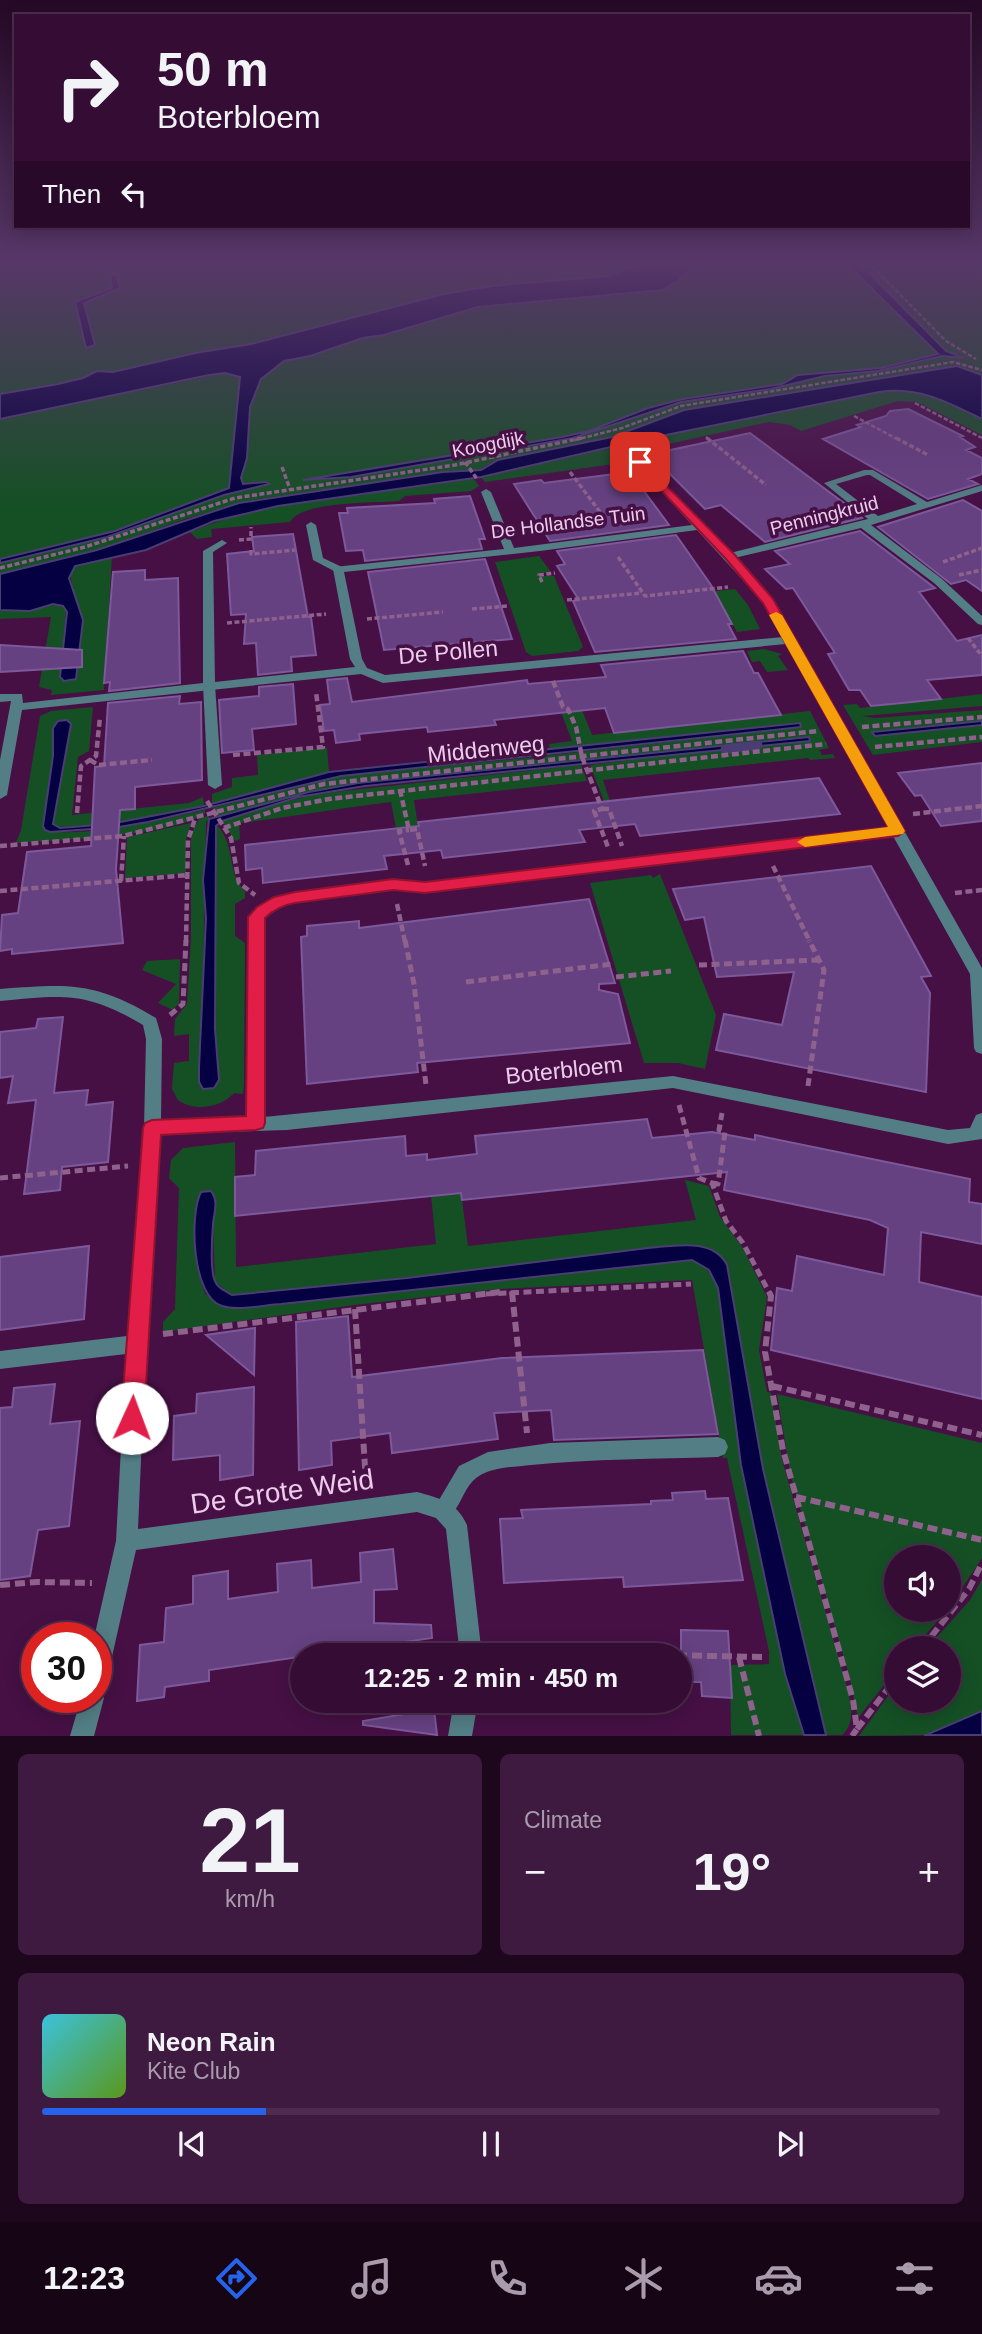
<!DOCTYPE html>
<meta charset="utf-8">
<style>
body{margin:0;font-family:Arial,sans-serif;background:#3f1a40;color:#f1f3f6;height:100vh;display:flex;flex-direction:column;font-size:26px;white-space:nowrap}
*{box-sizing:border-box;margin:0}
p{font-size:23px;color:#a99bac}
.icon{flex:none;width:38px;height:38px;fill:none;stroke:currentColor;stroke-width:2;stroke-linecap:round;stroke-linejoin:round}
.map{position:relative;height:1736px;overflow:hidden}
.sheet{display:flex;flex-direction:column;gap:18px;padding:18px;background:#1d071d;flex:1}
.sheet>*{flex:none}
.banner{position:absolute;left:14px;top:14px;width:956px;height:214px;border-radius:0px;box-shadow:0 4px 18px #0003,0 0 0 2px #4e2c4f;background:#340c34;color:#f1f3f6;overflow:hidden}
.buttons{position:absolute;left:884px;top:1545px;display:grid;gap:14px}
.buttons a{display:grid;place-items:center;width:77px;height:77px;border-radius:50%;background:#340c34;box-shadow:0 4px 18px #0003,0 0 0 2px #4e2c4f;font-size:35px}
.speed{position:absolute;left:21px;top:1622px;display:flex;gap:14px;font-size:35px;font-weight:700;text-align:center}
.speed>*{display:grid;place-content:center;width:91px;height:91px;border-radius:50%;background:#340c34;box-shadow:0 4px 18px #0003,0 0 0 2px #4e2c4f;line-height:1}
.speed .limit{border:10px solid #d22;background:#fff;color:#111}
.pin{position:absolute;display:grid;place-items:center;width:60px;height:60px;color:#fff;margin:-30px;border-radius:14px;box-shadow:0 4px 10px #0006}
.me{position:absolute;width:77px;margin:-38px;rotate:2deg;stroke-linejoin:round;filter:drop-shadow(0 0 5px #0008)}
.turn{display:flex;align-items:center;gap:24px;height:147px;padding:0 28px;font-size:32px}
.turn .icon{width:91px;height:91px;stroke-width:2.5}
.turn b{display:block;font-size:49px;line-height:60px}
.then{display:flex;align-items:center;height:66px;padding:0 28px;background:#0003;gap:14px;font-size:26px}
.big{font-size:52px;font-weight:600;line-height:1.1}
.sheet .widget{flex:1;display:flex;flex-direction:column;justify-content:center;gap:10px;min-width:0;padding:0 24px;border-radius:10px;background:#3f1a40}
.sheet .dial{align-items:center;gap:0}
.dial b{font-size:91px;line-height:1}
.song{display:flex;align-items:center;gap:21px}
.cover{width:84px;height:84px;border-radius:10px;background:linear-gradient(135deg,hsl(190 70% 55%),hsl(90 70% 35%))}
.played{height:7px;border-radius:4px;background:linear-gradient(90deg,#2563eb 25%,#4e2c4f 25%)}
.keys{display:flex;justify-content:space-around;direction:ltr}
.heat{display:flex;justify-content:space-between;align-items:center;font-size:38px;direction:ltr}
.sheet .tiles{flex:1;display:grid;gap:18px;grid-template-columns:1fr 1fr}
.widget:last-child{grid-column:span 2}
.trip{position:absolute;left:290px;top:1643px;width:402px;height:70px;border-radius:35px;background:#340c34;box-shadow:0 4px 18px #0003,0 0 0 2px #4e2c4f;font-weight:600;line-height:70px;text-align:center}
.dock{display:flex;height:112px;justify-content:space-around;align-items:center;background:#150515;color:#a99bac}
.dock .icon{width:49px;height:49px}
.dock .on{color:#2563eb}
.dock b{font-size:32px;color:#f1f3f6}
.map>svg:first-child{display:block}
</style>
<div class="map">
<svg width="982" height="1736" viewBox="0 0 982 1736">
<rect width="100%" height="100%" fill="#461045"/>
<path fill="#155025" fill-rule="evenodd" d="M0,262H104L105,268L114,269L112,262H643L608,276L492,286L444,294L251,344L195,353L113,372L97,371L83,378L58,384L0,394Z
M697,262H982V375L957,366L684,410L613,437L492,462L476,472H443L253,500L188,518L97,550L0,574V563L107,537L224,495L269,484L266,482L243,484L241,477L247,458L250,407L261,379L284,361L478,307L633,294L678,281ZM949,353L961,355L962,358L942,356L878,371L825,376L771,389L681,402L573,438L306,482L553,439L599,428L662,404L782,384L798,375L880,368Z
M225,373L240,377L229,488L115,531L0,559V419Z
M890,390C925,389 951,404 982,419V435L917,402L898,401L801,431L790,425L769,422L641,450L632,446L641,440Z
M611,448H626L632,456L628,462L485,482L481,477Z
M473,478L479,486L471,491L405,496L399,501C375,503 301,501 290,522L211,529L212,537L197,539L190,532C279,494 379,496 473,478Z
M112,556L104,690L51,695L52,690L39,687L51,617L0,619V610C8,610 16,611 25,611C38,610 54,600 66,609L60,677L83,620L74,596L70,571L75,566Z
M539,556L551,572L540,573L541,576H554L583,647L578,651L532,656L526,652L495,562Z
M735,589L748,605L760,629L737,632L714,591Z
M764,649L782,654L778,656L788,670L767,672L760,661L752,662L747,651Z
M982,694V706L862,716L875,718L982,710V721L872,732L875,736L982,725V742L873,755L843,705L857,704L860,708Z
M93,707L89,751L78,757L72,815L189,803L203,797L204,806L110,824L56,827L53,825L55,813L71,724L53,728V756L43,826L45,830C82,839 166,819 205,810V813C173,836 59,840 16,843L21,830L40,716L51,711Z
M582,710L592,735L810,711L829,748L819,750L822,755L833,754L835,758L810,760L808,758L603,780L610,801H604L590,765L809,738L358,783L309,792L218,816L213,808L341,776L526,758L801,727L799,723L550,750L549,744L572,741L561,712Z
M327,748L329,772L212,804V794L232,787V778L258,775L257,755Z
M581,765L587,781L414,800L418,826L396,828L391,802C340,808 290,817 239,823L240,839L235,841L222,821L241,813L316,794Z
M208,816L210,819L206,822L202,1042L199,1082L203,1089L214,1088L219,1080L215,1029L217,825C237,848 226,873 245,891V898L235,904V936L245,943L244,1085L243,1094L234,1093C220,1108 194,1112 178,1100L172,1089L174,1063L189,1061V1034L174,1036L175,1019L187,1004L191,937V834L199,819Z
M191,823L186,840V873L125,878L127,837Z
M660,874L716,1015L705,1069L678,1063H644L590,883L651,875L653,878Z
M180,959L179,1003L173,1010L158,1003L176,984L142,970L147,961Z
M235,1142L236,1267L436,1244L431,1195L461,1192L468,1246L696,1220L685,1180L709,1186L720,1217L743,1248L767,1297L759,1350L767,1392L771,1393L782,1460L845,1680C849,1698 858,1721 842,1735H826L763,1469L727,1265L688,1245L242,1296L232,1295L215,1282L213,1224L216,1206L204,1192C186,1205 197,1276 206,1295L281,1304L692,1260C707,1266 711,1274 718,1288L741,1465L785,1674L804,1735H731L730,1665L769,1664V1651L727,1458H723L692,1280L498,1289L354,1305L163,1332V1322L175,1309L179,1188L169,1178L171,1160L183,1148Z
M777,1394L982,1443V1558L949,1608L948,1558H896V1610H947L914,1648H896V1670L858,1718L849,1675L791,1477Z
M982,1579V1711L924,1735L859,1736L896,1685V1701H948V1648H927L970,1600Z"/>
<path fill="#040041" stroke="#4a3d74" stroke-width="2" d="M643,262H697L678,281L662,290L478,307L384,335L363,338L310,356L284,361L261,379L250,407L247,458L241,478L243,484L266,482L269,484L224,495L107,537L0,563V559L115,531L229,488L240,377L225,373L209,375L0,419V394L58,384L83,378L97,371L113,372L195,353L251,344L444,294L492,286L608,276Z
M845,262H858L946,351L964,358L942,356L878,371L825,376L771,389L681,402L573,438L351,477L303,480L562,437L589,431L648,408L683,399L782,384L798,375L881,368L938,354Z
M113,275H117L120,288L84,303L95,345L86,348L75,302L112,288L110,276Z
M957,366L982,375V419C947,402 919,386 879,392L641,440L481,477L278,506L214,521L146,550L75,566L69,578L83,620L76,679L64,681L60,677L67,612L63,606L53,604L30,611L0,610V574L97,550L239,503L443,472L481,470L498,460L612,437L684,410Z
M67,720L71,724L53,824L60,828L110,824L204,806L329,772L800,723L801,727L341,776L148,822L119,827L50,832L45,830L43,826L53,756V728L58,721Z
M982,721V725L875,736L872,732Z
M809,737L810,741L365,786L298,797L222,821L216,826L215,1029L219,1080L214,1088L203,1089L199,1082V1068L206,918L203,880L209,819L309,792L358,783Z
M211,1191C219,1202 214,1212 213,1224C212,1236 210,1271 215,1281C217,1288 226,1291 232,1295L407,1278L648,1248C674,1246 713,1237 727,1265L763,1469L826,1735H804L785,1674L741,1465L718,1288L709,1270L692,1260L281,1304C264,1305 239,1311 222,1306C192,1297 189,1215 201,1192Z
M982,1711V1735H924H926Z"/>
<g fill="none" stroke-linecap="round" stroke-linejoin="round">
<path stroke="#4a3d74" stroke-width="9" d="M725,749L758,745"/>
</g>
<path fill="#654181" stroke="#7d589a" stroke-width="2" d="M908,409L963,436L960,437L975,447L966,450L982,458V474L968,479L978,484L928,499L823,439L861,427L857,425L886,416L890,411Z
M750,433L852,509L862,518L765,542L721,505L705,509L659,463L669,462L661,452Z
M630,472L669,525L550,541L514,484L541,480L544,483Z
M470,496L485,539H479L482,549L365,561L363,550L346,551L339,513H348L347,508L435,503L434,499Z
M963,500L982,511V591L966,580L951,584L878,527Z
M860,531L935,588L919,592L957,641L982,635V675L927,680L941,699L902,703L871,706L860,690H849L828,654L835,653L793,588L786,589L765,569L790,564L775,551Z
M293,534L308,617H311L316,655L291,657L292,671L258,675L256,643L244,644L246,614L231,615L227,554L254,551L252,537Z
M676,535L711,585L732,624H728L736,639L595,652L573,601L579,600L557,566L565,564L557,551Z
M485,559L512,639L384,650L368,572Z
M145,570V580L178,578L180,683L109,691L110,682L104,683L113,572Z
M0,645L82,650V667L0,672Z
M743,651L754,673H758L781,715L614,733L605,708L494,720L496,725L428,732L427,727L359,734L360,740L336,743L334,730L324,731L320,705L330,704L327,680L347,678L352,702L527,680L528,684L606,677L601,665Z
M293,684L296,724L252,729L254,750L222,753L219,700L259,696V687Z
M180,696L179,704L201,702L202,780L135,787V809L120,810L116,869L123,943L12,954V949L0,951L2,915L18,913L27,852L91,846L95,767L104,766L108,703Z
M982,763V821L941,826L921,795L915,796L898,773Z
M819,778L840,814L640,836L635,824L579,830L585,842L443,858L441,850L384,856L387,869L263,883L262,868L246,870L245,845L419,826L418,822Z
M871,866L931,976L921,977L930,993L926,1092L716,1050L724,1014L782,1025L794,972L717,977L704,917L685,920L673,889Z
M589,899L615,983L599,984V990L618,994L630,1043L417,1063L418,1072L307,1084L301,937L307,936V926L359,921V928Z
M63,1017L54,1093L88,1090L86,1105L113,1102L108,1162L62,1167L60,1190L24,1194L36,1100L8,1103L13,1076L0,1078V1032L36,1028L38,1019Z
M647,1119L652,1138L712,1132L755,1140V1135L970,1179L969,1202L982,1204V1244L921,1232L919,1282L982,1297V1399L771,1350L777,1288L792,1291L797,1256L884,1275L888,1228L870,1220L724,1190L727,1172L462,1200L461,1193L235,1216V1177L255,1175L256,1151L405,1136L406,1156L427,1154V1160L477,1154L475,1136Z
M89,1246L84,1319L0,1330V1257Z
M348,1316L352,1377L502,1358L703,1350L718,1434L554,1440L551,1410L494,1413L498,1439L392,1453L390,1433L331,1441L332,1465L299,1470L296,1322Z
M255,1328L254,1375L206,1335Z
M55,1384L50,1424L80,1421L69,1526L38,1530L30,1576L0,1580V1408L12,1407L14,1388Z
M254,1387L253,1475L220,1480V1455L173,1460L174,1416L196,1413L197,1394Z
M705,1491L706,1499L728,1498L743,1580L624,1587L623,1577L504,1583L500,1519L523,1518L521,1510L651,1504V1501L673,1500L672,1493Z
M393,1549L397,1589L374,1590V1623L431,1625L432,1638L384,1645V1656H340V1651L209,1670V1681L165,1687L164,1697L137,1701L140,1645L164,1642L166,1608L193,1604V1576L228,1571V1599L278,1592L277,1564L311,1560L312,1588L361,1582L360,1553Z
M681,1630L728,1631L732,1698L702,1696L701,1682H681Z
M434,1709L437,1735L363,1725V1721Z"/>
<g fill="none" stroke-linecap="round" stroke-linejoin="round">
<path stroke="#8f628d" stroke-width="2.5" stroke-dasharray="4.5 2" stroke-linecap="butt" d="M868,262L946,341L976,359
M915,403L982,438
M854,416L899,440
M706,437L709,440
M575,440L622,428L681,406L953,362L982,370"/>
<path stroke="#8f628d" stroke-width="3.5" stroke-dasharray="5 2.5" stroke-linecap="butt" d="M707,438L766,485
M896,438L928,455
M465,462L477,479
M282,467L290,489
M570,472L606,520
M239,540L251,539V527
M251,550V554L295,550
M618,557L645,596L728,587
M943,562L982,548
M0,568L85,547L235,498L455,465L582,438
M959,575L982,570
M542,582L539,575L555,573
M567,600L642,593
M472,609L508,606
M367,619L443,612
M227,623L326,614
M968,638L982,656"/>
<path stroke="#8f628d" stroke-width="4.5" stroke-dasharray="7 3.5" stroke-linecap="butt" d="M553,681L563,707L568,709L576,727L582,757L602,809L594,811L608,847
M862,727L982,717
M875,747L982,737
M233,755L323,747L316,692
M90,760L98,765L152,760
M400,790L409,830L417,829L425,866
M207,801L231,838L239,883L255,895
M602,809H609L622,846
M77,813L81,766L96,756L100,717
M913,814L982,806
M224,828L282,808L329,799L826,744
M0,846L123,836L324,784L818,731
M408,865L399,831L409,830
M773,866L810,942
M121,881L124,836
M0,891L188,875
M955,893L982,890
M397,904L405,942
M186,942L188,840L195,819"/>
<path stroke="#8f628d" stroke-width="5" stroke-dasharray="8 4.5" stroke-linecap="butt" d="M405,940L414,984L426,1085
M699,965L819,960
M616,977L671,971
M466,982L612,964
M170,1015L183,1004L186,940
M808,1086L824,970L809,940
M679,1105L699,1178L712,1183L726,1221L743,1243L770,1294
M0,1178L128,1166
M712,1183L718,1184L725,1132L719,1130L722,1113
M512,1291V1294
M486,1294L691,1284"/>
<path stroke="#8f628d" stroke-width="6" stroke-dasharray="10 5" stroke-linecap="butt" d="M512,1292L527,1433
M769,1292L771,1296L765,1352L783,1450L853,1700L857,1729L852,1736
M355,1309L366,1483
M163,1334L500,1292
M772,1386L982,1435
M796,1497L982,1540
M0,1585L37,1582L92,1583
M922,1648L969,1589L982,1563
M497,1652L766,1657
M739,1657L759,1736
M857,1729L896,1678"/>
<path fill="#537e85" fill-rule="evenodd" d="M209,681L215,685L222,785L215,789L208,785L203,685Z"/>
<path fill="#537e85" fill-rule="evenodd" d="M311,522L316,525L323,558L342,567V571H334L313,560L306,525Z
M718,1437L725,1440L728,1447L725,1454L718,1457C656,1459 593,1459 531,1465C515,1467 493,1467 479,1476C462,1486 461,1513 443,1520L436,1517L433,1510L459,1466L488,1452L550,1443Z"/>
<path fill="#537e85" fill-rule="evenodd" d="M637,460H643L730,553L868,519L824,483L864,470H873L927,502L982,485V491L871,525L942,579L982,616V625L978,624L934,583L861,528L734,558L774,601L982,968V1054L976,1052L974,1048L970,974L893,836L425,892L393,890L295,902L284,905L263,919L264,1117L673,1076L948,1130L970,1128L976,1115L982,1113V1139L948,1144L673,1088L287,1130L160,1134L146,1344L138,1529L417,1492C439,1498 457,1502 467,1525L482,1656H460L446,1529L436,1518L417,1512L136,1550L107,1679L104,1687L99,1689L104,1698L94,1736H70L81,1698H96V1638H94L116,1541L126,1354L0,1369V1351L127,1336L144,1128L146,1039L143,1025C86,991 63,995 0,1001V989C69,984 94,981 156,1018L162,1039L161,1121L248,1118L249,917L274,898L295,892L393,880L425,882L889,828L786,644L383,683L361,674L22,710L7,795L0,799V760L11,701L0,702V694H22L23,703L203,683V551L222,540L227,543L213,552L215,682L355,667L350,659L333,569L334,567L504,549L481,492L486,489L491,492L514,548L692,525L637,464ZM867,475H870L917,504L878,516L836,484ZM697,530L763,602L783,637L385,675L367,668L362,659L344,572L540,551Z
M454,1701H478L472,1736H448Z"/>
</g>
<linearGradient id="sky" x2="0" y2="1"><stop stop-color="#260926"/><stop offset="0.52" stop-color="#573768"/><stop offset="1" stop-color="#573768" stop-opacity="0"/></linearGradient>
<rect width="982" height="505" fill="url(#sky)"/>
<path fill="#e11d48" stroke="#92132f" stroke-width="2" d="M640,459L734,554L773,599L905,831L898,836L425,893L393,890L295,903C283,905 273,910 265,918V1123L263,1128L256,1130L161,1135L144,1418L140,1425L132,1429L124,1425L121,1418L143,1128L145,1123L152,1120L246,1116L248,917L257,907L274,897L295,892L393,879L425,882L888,827L763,603L726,559L636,464V460Z"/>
<path fill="#f59e0b" d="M776,612L782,615L905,831L903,834L805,847L797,842L805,837L888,827L769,615Z"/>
<g text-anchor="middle" stroke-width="7" stroke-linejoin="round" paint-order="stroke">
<g font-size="19" fill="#ecccea" stroke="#461045">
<text transform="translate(488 444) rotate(-11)" y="7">Koogdijk</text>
<text transform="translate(824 515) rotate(-14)" y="7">Penningkruid</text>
<text transform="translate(568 522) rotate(-7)" y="7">De Hollandse Tuin</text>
</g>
<g font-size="23" fill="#ecccea" stroke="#461045">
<text transform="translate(448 652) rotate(-5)" y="8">De Pollen</text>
<text transform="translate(486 749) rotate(-6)" y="8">Middenweg</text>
<text transform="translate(564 1070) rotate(-6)" y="8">Boterbloem</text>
</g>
<g font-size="28" fill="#ecccea" stroke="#461045">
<text transform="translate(282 1491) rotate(-8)" y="10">De Grote Weid</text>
</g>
</g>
</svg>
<div class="buttons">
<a><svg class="icon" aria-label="sound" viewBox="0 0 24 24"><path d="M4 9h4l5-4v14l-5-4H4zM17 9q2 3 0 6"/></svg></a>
<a><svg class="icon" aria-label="layers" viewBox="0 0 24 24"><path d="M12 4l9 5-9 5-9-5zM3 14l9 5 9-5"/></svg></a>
</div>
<div class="speed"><div class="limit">30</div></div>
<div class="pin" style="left:640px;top:462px;background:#d93025"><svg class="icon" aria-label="arrive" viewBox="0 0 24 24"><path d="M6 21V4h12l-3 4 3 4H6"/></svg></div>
<svg class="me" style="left:132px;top:1418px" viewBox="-20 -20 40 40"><circle r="19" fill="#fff"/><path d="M0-13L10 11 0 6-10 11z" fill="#e11d48"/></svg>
<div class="trip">12:25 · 2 min · 450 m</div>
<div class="banner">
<div class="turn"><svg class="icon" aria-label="right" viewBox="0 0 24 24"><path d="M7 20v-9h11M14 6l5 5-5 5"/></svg><div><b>50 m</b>Boterbloem</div></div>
<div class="then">Then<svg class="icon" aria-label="left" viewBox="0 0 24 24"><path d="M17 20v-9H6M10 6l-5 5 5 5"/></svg></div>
</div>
</div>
<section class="sheet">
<div class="tiles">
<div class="widget dial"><b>21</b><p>km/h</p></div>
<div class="widget"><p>Climate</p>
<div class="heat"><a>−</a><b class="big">19°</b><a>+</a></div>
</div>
<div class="widget">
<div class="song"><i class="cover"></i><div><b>Neon Rain</b><p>Kite Club</p></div></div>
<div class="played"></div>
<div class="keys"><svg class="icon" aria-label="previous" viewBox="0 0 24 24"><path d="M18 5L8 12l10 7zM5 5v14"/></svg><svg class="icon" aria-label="pause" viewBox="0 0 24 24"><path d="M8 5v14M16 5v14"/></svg><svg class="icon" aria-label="next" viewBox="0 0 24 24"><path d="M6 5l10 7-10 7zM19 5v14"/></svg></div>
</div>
</div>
</section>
<nav class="dock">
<b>12:23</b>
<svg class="icon on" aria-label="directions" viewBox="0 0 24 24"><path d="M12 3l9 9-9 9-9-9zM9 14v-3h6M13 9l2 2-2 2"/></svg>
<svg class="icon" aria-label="music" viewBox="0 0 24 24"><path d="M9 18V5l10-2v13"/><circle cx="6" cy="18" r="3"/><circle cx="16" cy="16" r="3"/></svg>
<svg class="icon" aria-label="phone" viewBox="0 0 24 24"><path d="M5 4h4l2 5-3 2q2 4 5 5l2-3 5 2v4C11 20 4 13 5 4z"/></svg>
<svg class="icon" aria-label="climate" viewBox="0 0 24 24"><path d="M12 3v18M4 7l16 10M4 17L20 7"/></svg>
<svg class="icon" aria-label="car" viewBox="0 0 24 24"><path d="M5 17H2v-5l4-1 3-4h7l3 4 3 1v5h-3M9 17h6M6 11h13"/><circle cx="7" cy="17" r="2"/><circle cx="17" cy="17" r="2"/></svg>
<svg class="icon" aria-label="filters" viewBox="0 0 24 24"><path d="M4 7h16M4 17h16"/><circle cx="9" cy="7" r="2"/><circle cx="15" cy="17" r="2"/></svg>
</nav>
